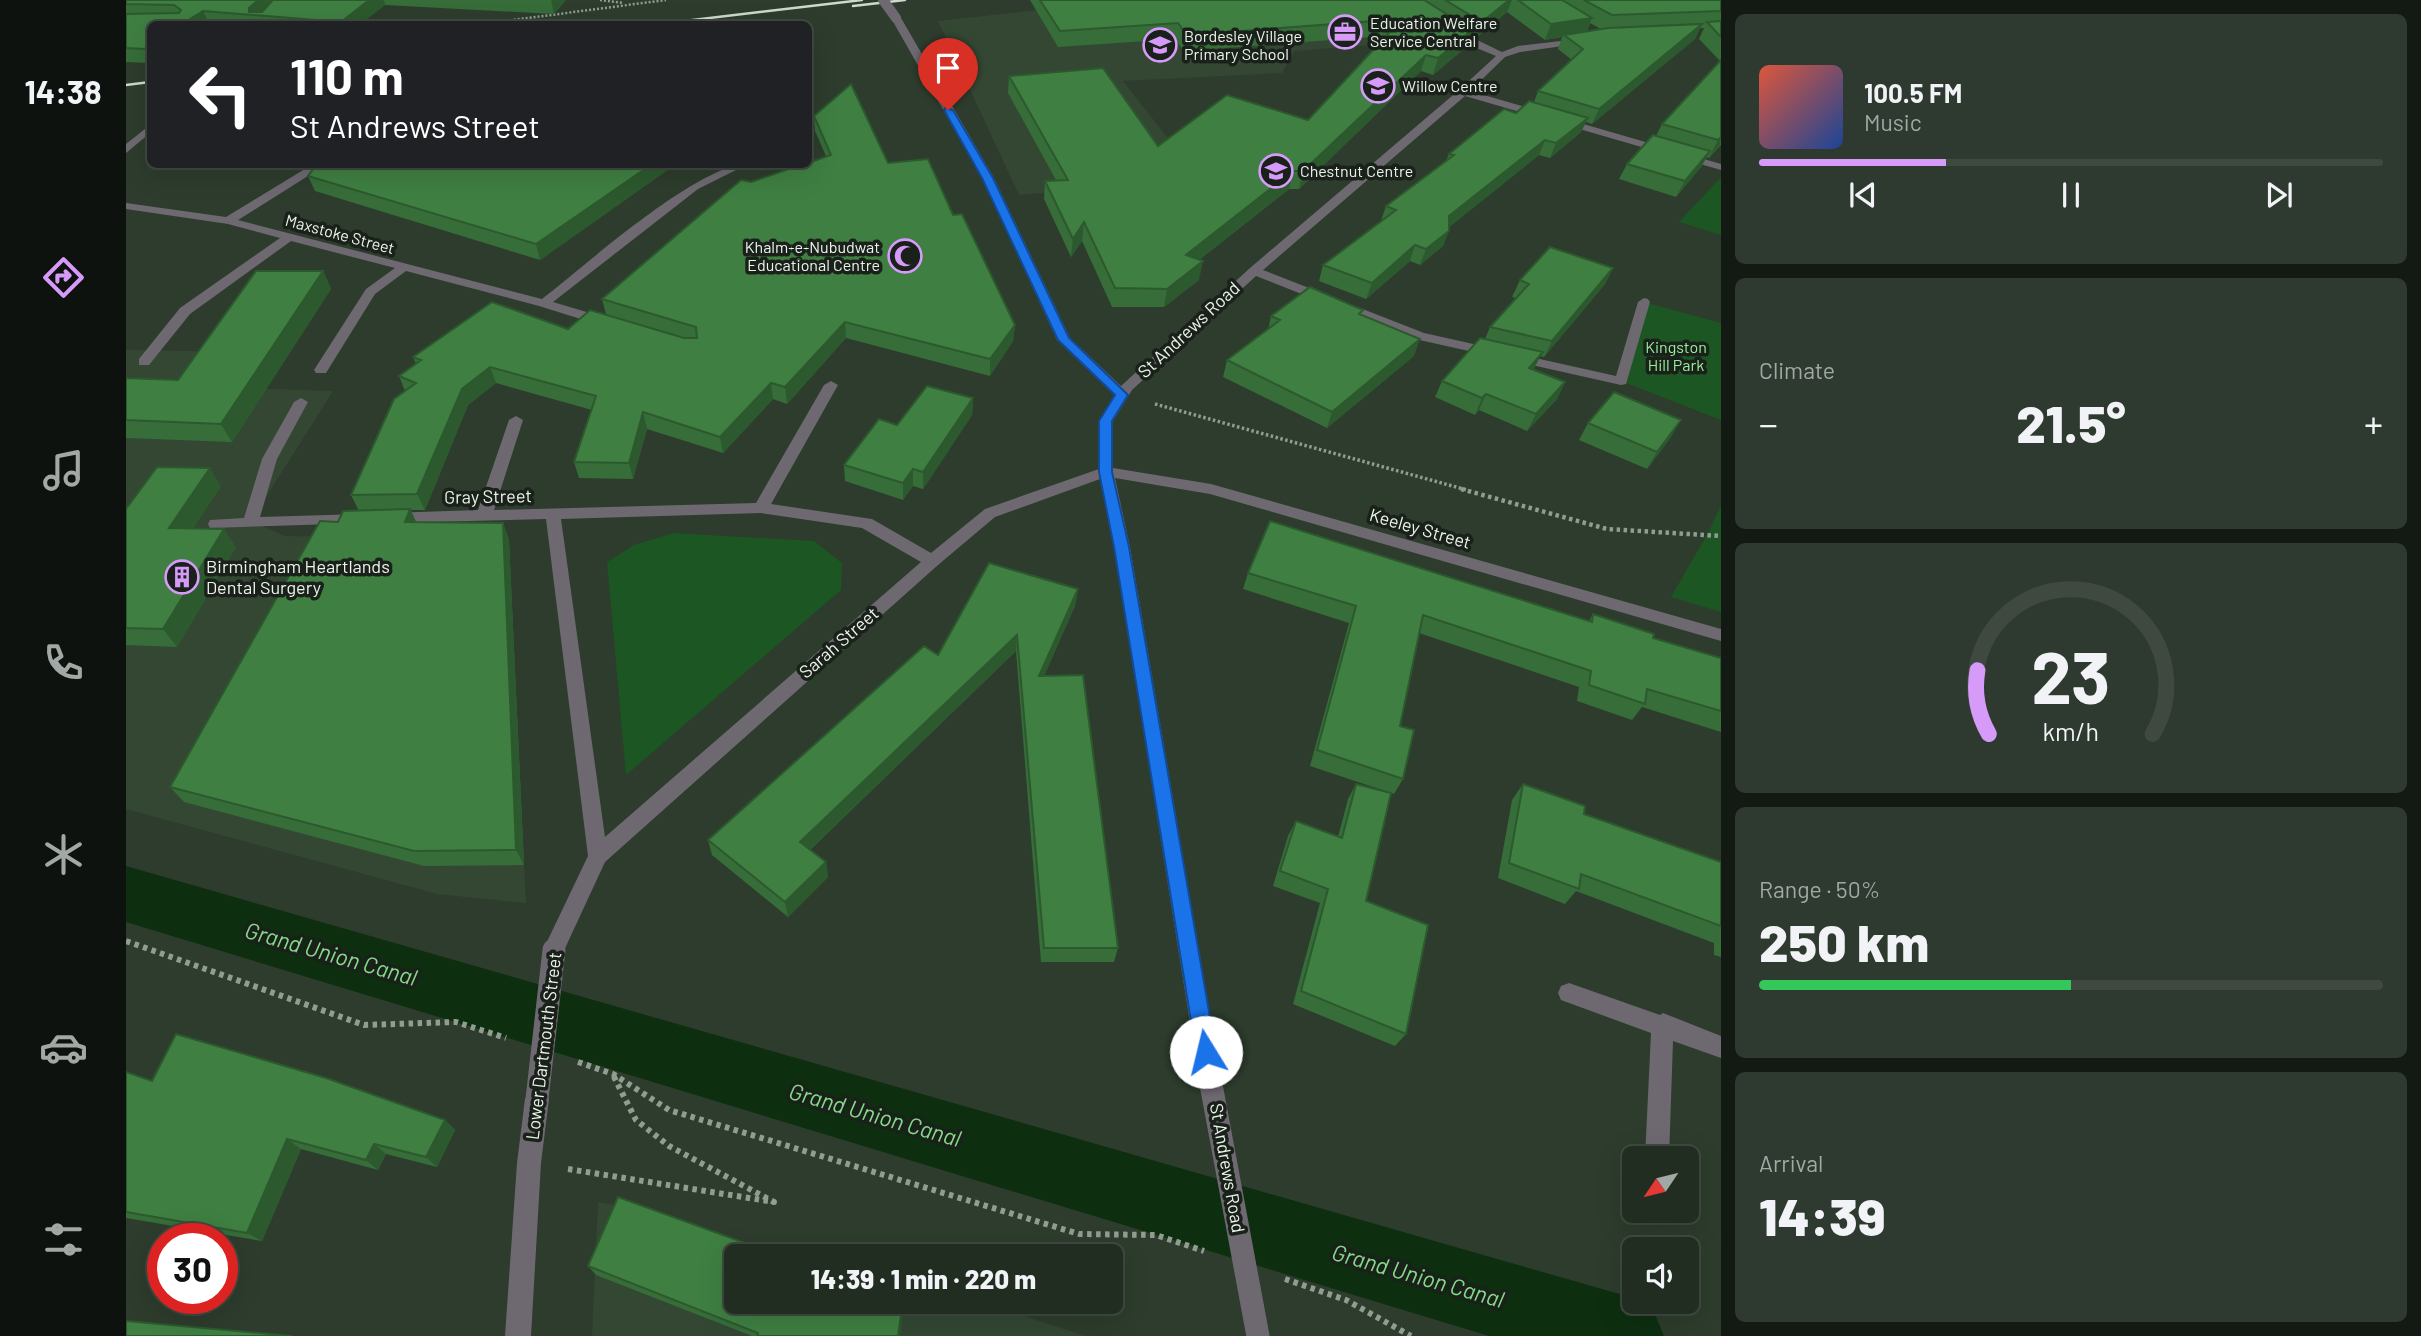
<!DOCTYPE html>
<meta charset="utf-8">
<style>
body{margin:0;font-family:Barlow,sans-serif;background:#2e392f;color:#f1f3f6;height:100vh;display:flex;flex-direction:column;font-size:26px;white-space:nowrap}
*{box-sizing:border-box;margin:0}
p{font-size:23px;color:#a2a8a5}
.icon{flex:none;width:38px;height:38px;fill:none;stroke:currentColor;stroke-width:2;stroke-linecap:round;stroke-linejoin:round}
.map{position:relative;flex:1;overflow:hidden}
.sheet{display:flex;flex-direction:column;gap:14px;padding:14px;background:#131913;width:700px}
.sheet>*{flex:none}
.banner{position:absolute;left:21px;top:21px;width:665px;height:147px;border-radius:10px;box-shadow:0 7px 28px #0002,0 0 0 2px #3f4940;background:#202124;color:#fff;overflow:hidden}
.needle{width:46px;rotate:235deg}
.fabs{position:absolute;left:1496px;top:1146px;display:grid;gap:14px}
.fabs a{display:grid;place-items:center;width:77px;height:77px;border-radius:10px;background:#222d22;box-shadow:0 7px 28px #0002,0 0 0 2px #3f4940;font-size:35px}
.speed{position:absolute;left:21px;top:1223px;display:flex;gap:14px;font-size:35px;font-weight:700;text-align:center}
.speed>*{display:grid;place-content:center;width:91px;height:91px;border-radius:50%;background:#222d22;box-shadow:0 7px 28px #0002,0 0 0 2px #3f4940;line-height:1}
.speed .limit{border:10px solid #d22;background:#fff;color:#111}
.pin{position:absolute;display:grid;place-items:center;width:60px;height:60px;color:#fff;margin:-72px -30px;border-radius:50% 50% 50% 0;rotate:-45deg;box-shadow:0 0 7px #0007}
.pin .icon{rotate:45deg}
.me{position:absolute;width:77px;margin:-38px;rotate:351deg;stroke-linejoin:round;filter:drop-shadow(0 0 5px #0008)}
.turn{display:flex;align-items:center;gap:24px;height:147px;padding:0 28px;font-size:32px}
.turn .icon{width:91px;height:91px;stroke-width:2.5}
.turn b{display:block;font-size:49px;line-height:60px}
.big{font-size:52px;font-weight:800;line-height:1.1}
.sheet .widget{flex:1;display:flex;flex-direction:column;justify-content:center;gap:10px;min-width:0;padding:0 24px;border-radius:10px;background:#2e392f}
.sheet .dial{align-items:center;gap:0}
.dial svg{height:182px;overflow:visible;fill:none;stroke:#3f4940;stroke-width:7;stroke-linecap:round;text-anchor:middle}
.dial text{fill:#f1f3f6;stroke:none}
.song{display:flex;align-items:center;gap:21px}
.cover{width:84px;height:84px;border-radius:10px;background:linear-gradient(135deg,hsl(10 70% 55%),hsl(220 70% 35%))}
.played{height:7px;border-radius:4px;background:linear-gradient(90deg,#d69bf9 30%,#3f4940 30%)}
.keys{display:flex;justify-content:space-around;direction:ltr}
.heat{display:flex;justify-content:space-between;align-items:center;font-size:38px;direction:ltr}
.charge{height:10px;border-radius:5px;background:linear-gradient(90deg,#34c759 50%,#3f4940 0)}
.trip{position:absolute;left:598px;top:1244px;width:399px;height:70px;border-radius:10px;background:#222d22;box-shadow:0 7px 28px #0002,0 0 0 2px #3f4940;font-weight:800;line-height:70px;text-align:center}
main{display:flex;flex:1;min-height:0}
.tabs{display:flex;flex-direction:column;width:126px;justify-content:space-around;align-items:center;background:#0e120e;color:#a2a8a5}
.tabs .icon{width:49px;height:49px}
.tabs .current{color:#d69bf9}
.tabs b{font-size:32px;color:#f1f3f6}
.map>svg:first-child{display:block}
</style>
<main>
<nav class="tabs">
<b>14:38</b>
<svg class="icon current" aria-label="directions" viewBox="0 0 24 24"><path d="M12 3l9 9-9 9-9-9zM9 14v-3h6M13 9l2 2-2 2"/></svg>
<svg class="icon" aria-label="music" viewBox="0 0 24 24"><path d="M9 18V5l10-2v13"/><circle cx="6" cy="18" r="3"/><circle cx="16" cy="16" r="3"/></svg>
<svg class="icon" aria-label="phone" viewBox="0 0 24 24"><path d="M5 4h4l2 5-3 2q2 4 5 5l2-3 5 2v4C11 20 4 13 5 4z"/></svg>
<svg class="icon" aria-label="climate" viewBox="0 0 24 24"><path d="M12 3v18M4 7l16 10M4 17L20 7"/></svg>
<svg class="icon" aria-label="car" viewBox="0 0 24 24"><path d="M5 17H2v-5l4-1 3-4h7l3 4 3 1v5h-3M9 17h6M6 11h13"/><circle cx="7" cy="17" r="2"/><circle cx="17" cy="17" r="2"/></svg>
<svg class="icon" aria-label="filters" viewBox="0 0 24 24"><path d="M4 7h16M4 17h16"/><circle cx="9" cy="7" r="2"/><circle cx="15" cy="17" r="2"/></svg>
</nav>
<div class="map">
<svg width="1595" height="1336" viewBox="0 0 1595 1336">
<rect width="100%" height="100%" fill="#2d3c2d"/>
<path fill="#334733" d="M1002,0H1261L1322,39L1168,51L1156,73L997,81L1075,180L893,195L812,21Z
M0,350L71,351L55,386L207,391L125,521L159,536L383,540L400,903L311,894L0,809Z
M472,1202L500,1207L611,1256V1302H854L960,1336H466Z"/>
<path fill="#1c5622" d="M1595,177V235L1553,222Z
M1518,302L1595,323V420L1495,381Z
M1595,505V612L1545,597L1582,533Z
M548,533L688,541L716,563L715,590L500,775L481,562L508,545Z"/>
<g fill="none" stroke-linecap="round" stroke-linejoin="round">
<path fill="#0d2f10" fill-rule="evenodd" d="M0,866L1497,1295L1526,1307L1538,1336H1363L0,922Z"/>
<path stroke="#919d91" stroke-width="2.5" stroke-dasharray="2 2" stroke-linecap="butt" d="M474,0L497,3
M356,24L540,0"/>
<path stroke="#919d91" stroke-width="3.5" stroke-dasharray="2.5 2.5" stroke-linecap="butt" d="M1029,404L1341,490"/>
<path stroke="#919d91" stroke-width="4.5" stroke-dasharray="3.5 3.5" stroke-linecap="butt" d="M1335,489L1481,529L1595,536"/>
<path stroke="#919d91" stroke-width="6" stroke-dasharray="4.5 4.5" stroke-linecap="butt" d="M0,941L238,1025L330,1022L380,1038
M452,1062L487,1074L543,1110L953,1234L1030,1235L1078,1251
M442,1169L648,1202L543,1146L510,1120L487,1075
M1159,1279L1220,1300L1285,1336"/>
<path fill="#6e6971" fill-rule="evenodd" d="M770,15L775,18L868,178L944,338L995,386L1124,268L1333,90L1370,56L1336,42L1319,31V27C1327,27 1365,47 1376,52L1392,46L1461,38V42L1458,43L1394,52L1379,57L1344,91L1595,164V170L1339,96L1137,270L1298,333L1490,376L1512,302L1518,298L1522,299L1524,302L1500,384L1495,385L1289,339L1130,276L1006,390L987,421V468L1085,484L1595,629V641L1084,494L989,478L1004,547L1095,1079L1092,1087L1084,1090L1076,1087L1073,1079L988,547L974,479L869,517L812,565L479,862L435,957L428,960L421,957L417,950L462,856L420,519L264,523L256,518L264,513L352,510L383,420L390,416L397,420L368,510L630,503L698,385L705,381L712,385L645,504L746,519L805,553L859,509L973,469V421L989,396L931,340L856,178L765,18ZM635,513L736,528L795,562L479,837L435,519Z
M24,125V133L0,153V144Z
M187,164H201L112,220L416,299C460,265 572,164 622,164L572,189L427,302L484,319V325H474L413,306L280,271L249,294L200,373H190L188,370L240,289L269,268L165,241L64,314L23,365H13V359L54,308L154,238L102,224L0,209V203L100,217Z
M175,398L182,402L151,459L134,517L236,514L241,515L244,519L241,523L84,528L82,524L84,520L118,518L136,459L168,402Z
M1443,983L1534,1015L1537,1013L1595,1036V1058L1547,1041L1543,1158H1519L1525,1033L1435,1000L1432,993L1435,986Z
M411,1087L419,1091L423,1099L415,1163L405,1336H379L391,1163L399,1099L403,1091Z"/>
<path stroke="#ced8ce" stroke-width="2.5" d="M727,6L779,0
M533,24L736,0
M0,85L24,82"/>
<path stroke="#6e6971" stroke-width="10" d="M757,0L770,18"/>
<path stroke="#6e6971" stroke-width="23" d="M1084,1079L1132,1336
M411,1099L428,950"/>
</g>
<path fill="#366d39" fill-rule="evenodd" d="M0,0H440L428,14L259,5L234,24H24V63L0,62Z
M904,0H1595V145L1583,158L1581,157L1575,167L1550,197L1493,179L1501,164L1530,136L1536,124L1594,61L1573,39L1578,28H1574L1569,39L1466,124L1460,122L1455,132L1424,158L1413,155L1323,227L1317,246L1294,265L1284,261L1240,299L1193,281L1197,265L1255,221L1260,206L1320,161L1323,154L1408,102L1412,91L1446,60L1432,49L1436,37L1419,40L1381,12L1350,38L1344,35L1340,47L1307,75L1295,71L1173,189H1163L1073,260V280L1038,307H986L956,241L945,257L918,199L919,181L930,180L882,93L883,76L1032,146L1182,120L1260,36L1058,51L1049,39L932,47ZM1464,23L1475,29L1461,31Z
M688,116L762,163L827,215L889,325L887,341L864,376L720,338L661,404L647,399L597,453L521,429L507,479L453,478L448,462L466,410L370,383L342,405L299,510H285L290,522L377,523L383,540L398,865L298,866L58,802L44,787L212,522L233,511L225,495L279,391L273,376L290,364L287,357L442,329L480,314L476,299L625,182L700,156L689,131Z
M191,164H550L414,260L189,191L182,176Z
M1487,268L1479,284L1418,357L1414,356L1408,369L1439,382L1431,399L1401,431L1353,410L1349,415L1309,397L1316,381L1359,339L1364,327L1390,298L1386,297L1394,280Z
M197,271L205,289L106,442L0,438V378L52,380Z
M1145,316L1288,356L1201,428L1097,377L1101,360L1142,330Z
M847,398L846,415L797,489L787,486L777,500L719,481L718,465L771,425Z
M1462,423L1545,437L1521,469L1453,440Z
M95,486L67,528L110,547L51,647L0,645V509Z
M1122,573L1463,621L1467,614L1527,638L1595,658V732L1516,707L1506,720L1451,701L1453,687L1293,633L1274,726L1277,779L1268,794L1265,793L1240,901L1280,1034L1269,1046L1167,1004L1194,903L1147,886L1162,836L1170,821L1212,837L1222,799L1230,784L1256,790L1184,766L1223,623L1117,589Z
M952,589L949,606L918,676L992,948L988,962H915L890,651L684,850L700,862L702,877L662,917L586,855L582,840L812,655Z
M1397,784L1458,814L1595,862V957L1588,955V943L1450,891L1439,904L1372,878L1386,800Z
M0,1072L26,1081L319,1120L329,1130L311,1167L260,1154L252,1170L175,1149L136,1241L0,1218Z
M462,1266L611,1302H778L774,1336H626L470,1275Z"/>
<path fill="#2c592e" d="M132,0H150L135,16L123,12V8Z
M243,0H258L259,5L234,24H216L215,22Z
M425,0H440L428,14Z
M1383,0H1386L1381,12L1350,38L1356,22Z
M77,11L83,24H56Z
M1466,18L1459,34L1438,35L1436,37L1419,40L1425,24Z
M1576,24L1569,39L1466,124L1473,109Z
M1346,30L1340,47L1307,75L1312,58Z
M24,45V61L18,49Z
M1300,55L1295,71L1173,189L1177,171Z
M1462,118L1455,132L1424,158L1430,143Z
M1595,137L1594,145L1583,158L1592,140Z
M1419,140L1413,155L1317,232L1323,216Z
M1584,151L1575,167L1550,197L1559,181Z
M526,164H550L414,260L410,244Z
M1167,171L1163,189L1056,273L1060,255Z
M958,222L956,241L945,257L947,239Z
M1323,231L1317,246L1294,265L1300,249Z
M1289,245L1284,261L1240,299L1246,283Z
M1077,261L1073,280L1038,307L1041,289Z
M1487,268L1479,284L1418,357L1426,341Z
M197,271L205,289L106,442L95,424Z
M719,322L720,338L661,404L659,387Z
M889,325L887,341L864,376V359Z
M1294,339L1288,356L1201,428L1206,412Z
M1417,352L1408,368L1395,384L1403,368Z
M364,367L370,383L342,405L299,510L291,494L336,389Z
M1439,382L1431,399L1401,431L1410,414Z
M645,383L647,399L597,453L594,437Z
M1360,394L1353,410L1349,415L1356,398Z
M847,398L846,415L797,489V472Z
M517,412L521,429L507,479L503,463Z
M1555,420L1545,437L1521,469L1531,452Z
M84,468L95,486L56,546L43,528Z
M787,469V486L777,500V483Z
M284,509L292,526L279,522Z
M377,523L383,540L398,865L390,850Z
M98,529L110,547L51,647L37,629Z
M952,589L949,606L911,692L913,676Z
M891,635L890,651L676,857L674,842Z
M700,862L702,877L662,917L659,902Z
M319,1120L329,1130L311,1167L300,1157Z
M161,1139L175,1149L136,1241L121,1233Z
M248,1144L260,1154L252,1170L240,1160Z
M777,1302H778L774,1336H772Z"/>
<path fill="#3f7f42" stroke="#2c592e" stroke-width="2" d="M0,0H132L123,8V12H136L147,0H243L215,22L77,11L56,24H24V45L18,49L0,48V14L53,13L55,10L48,5L0,4Z
M914,0H1298L1346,30L1312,58L1300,55L1177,171H1167L1060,255L1077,261L1041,289L989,288L958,222L947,239L919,181L942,180L883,76L977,68L1032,146L1101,95L1182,120L1276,19L1061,35L1052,23L934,31Z
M1319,0H1383L1356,22Z
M1392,0H1436L1466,18L1425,24Z
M1458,0H1595V11L1486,15Z
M1595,21V37L1581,22Z
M1576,24L1473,109L1412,91L1457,49L1438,35L1482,28Z
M1595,60V137L1592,140L1536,124Z
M725,84L762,163L802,159L827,215L836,214L889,325L864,359L719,322L659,387L645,383L594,437L517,412L503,463L448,462L470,396L364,367L336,389L291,494L225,495L268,399L290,383L273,376L295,360L287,357L366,302L442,329L464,310L558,338H571L570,327L476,299L615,180L625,182L677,164H682V163L705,155L688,116Z
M1403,101L1462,118L1430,143L1419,140L1323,216V231L1300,249L1289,245L1246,283L1197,265L1270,210L1260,206L1328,155L1323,154L1378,109L1390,113Z
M1527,135L1584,151L1559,181L1501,164Z
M191,164H526L410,244L182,176Z
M1424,247L1487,268L1426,341L1364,327L1403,284L1394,280Z
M130,271H197L95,424L0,420V378L52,380Z
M1184,287L1237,310L1233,314L1294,339L1206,412L1101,360L1154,320L1145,316Z
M1354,338L1417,352L1403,368L1439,382L1410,414L1360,394L1356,398L1316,381Z
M801,386L847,398L797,472L787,469L777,483L718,465L753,419L771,425Z
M1488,392L1555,420L1531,452L1462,423Z
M31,467L84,468L43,528L98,529L37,629L0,628V509Z
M284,509L279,522L377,523L390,850L288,851L44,787L194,521L212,522L217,511Z
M1144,521L1466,622L1467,614L1528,634L1527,638L1595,658V711L1521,689L1519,704L1463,685L1465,671L1297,615L1274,726L1288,730L1277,779L1191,750L1230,606L1122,573Z
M863,563L952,589L913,676L957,675L992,948H918L891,635L674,842L700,862L659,902L582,840L798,646L812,655Z
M1230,784L1265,793L1240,901L1302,925L1280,1034L1175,991L1202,889L1154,871L1170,821L1216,838Z
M1397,784L1459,806L1458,814L1595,862V926L1455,874L1453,889L1383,863Z
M50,1034L200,1078L319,1120L300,1157L248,1144L240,1160L161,1139L121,1233L0,1212V1072L26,1081Z
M492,1197L619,1243L698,1256H611V1302H777L772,1336H631L632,1333L462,1266Z
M0,1321L166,1336H0Z"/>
<path fill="#1a73e8" stroke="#114b97" stroke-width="2" d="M819,108L827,110L867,178L943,338L1002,395L986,421V472L1003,547L1090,1052L1087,1059L1080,1062L1073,1059L1070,1052L988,547L973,472V421L989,395L932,340L856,178L818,110Z"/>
<defs>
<symbol id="office-ring" viewBox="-11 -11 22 22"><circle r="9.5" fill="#1a211a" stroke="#d69bf9" stroke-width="1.5"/><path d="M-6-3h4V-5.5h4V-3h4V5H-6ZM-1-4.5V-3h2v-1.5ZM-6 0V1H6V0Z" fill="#d69bf9"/></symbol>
<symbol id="school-ring" viewBox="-11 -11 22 22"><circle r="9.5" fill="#1a211a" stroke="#d69bf9" stroke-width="1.5"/><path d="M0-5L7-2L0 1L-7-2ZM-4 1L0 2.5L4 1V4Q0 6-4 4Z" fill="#d69bf9"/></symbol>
<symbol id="mosque-ring" viewBox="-11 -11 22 22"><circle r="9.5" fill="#1a211a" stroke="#d69bf9" stroke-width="1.5"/><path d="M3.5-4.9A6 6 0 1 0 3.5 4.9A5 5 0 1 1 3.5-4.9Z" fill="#d69bf9"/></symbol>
<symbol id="building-ring" viewBox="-11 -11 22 22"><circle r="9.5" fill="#1a211a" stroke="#d69bf9" stroke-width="1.5"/><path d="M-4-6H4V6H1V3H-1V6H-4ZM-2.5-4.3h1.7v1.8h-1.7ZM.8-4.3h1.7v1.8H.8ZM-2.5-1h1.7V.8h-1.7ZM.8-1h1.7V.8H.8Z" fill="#d69bf9"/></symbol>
</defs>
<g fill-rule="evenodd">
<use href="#office-ring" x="1200" y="13" width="38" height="38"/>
<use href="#school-ring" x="1015" y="26" width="38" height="38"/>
<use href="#school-ring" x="1233" y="67" width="38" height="38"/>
<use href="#school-ring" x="1131" y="152" width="38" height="38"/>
<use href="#mosque-ring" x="760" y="237" width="38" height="38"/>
<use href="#building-ring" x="37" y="558" width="38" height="38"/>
</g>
<g text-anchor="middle" stroke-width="7" stroke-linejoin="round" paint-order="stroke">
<g font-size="16" fill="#ebf4eb" stroke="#1a211a" text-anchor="start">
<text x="1244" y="29">Education Welfare<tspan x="1244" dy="18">Service Central</tspan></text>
<text x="1058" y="42">Bordesley Village<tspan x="1058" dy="18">Primary School</tspan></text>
<text x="1276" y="92">Willow Centre</text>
<text x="1174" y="177">Chestnut Centre</text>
<text x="754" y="253" text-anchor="end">Khalm-e-Nubudwat<tspan x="754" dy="18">Educational Centre</tspan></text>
</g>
<g font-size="16" fill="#ebf4eb" stroke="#1a211a">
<text transform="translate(214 234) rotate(15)" y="6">Maxstoke Street</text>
</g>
<g font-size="16" fill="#98f09b" stroke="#1a211a">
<text x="1550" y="353">Kingston<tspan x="1550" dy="18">Hill Park</tspan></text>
</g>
<g font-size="18" fill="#ebf4eb" stroke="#1a211a">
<text transform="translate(1063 330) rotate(-43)" y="6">St Andrews Road</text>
<text transform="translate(362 497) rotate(-1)" y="6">Gray Street</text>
<text transform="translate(1294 529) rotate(16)" y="6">Keeley Street</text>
<text transform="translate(713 643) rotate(-41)" y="6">Sarah Street</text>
<text transform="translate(418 1046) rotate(-83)" y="6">Lower Dartmouth Street</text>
<text transform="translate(1101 1168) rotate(80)" y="6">St Andrews Road</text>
</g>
<g font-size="18" fill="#ebf4eb" stroke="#1a211a" text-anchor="start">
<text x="80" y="573">Birmingham Heartlands<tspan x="80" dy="21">Dental Surgery</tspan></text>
</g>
<g font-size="23" font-style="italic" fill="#84db87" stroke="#1a211a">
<text transform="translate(205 954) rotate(16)" y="8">Grand Union Canal</text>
<text transform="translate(749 1115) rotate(16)" y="8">Grand Union Canal</text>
<text transform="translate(1292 1276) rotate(16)" y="8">Grand Union Canal</text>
</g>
</g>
</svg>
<div class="fabs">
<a><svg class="needle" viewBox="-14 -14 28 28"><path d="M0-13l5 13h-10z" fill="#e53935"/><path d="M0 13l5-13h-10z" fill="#a2a8a5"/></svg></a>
<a><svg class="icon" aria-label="sound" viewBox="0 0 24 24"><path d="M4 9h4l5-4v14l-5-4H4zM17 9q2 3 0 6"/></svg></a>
</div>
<div class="speed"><div class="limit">30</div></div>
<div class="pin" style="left:822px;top:110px;background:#d93025"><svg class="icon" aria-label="arrive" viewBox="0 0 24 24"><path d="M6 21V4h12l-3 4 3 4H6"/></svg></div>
<svg class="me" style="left:1080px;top:1052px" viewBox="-20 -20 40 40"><circle r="19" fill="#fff"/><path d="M0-13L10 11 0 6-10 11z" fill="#1a73e8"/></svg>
<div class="trip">14:39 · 1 min · 220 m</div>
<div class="banner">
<div class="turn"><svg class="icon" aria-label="left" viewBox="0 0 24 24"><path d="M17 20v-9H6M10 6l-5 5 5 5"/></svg><div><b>110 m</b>St Andrews Street</div></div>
</div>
</div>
<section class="sheet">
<div class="widget">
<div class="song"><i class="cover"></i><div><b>100.5 FM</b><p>Music</p></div></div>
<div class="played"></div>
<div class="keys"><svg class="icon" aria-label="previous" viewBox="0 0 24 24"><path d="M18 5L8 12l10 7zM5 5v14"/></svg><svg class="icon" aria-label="pause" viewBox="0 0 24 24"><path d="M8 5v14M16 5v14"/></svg><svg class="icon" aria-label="next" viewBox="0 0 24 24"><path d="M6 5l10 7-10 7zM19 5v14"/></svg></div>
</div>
<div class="widget"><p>Climate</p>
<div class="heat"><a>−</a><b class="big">21.5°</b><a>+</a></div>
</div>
<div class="widget dial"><svg viewBox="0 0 100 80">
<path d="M14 69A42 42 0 1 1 86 69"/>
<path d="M14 69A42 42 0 0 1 9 41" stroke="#d69bf9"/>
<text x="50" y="56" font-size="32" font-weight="700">23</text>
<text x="50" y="72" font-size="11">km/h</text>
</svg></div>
<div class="widget"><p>Range · 50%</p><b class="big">250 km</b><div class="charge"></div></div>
<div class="widget"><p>Arrival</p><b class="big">14:39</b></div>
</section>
</main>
